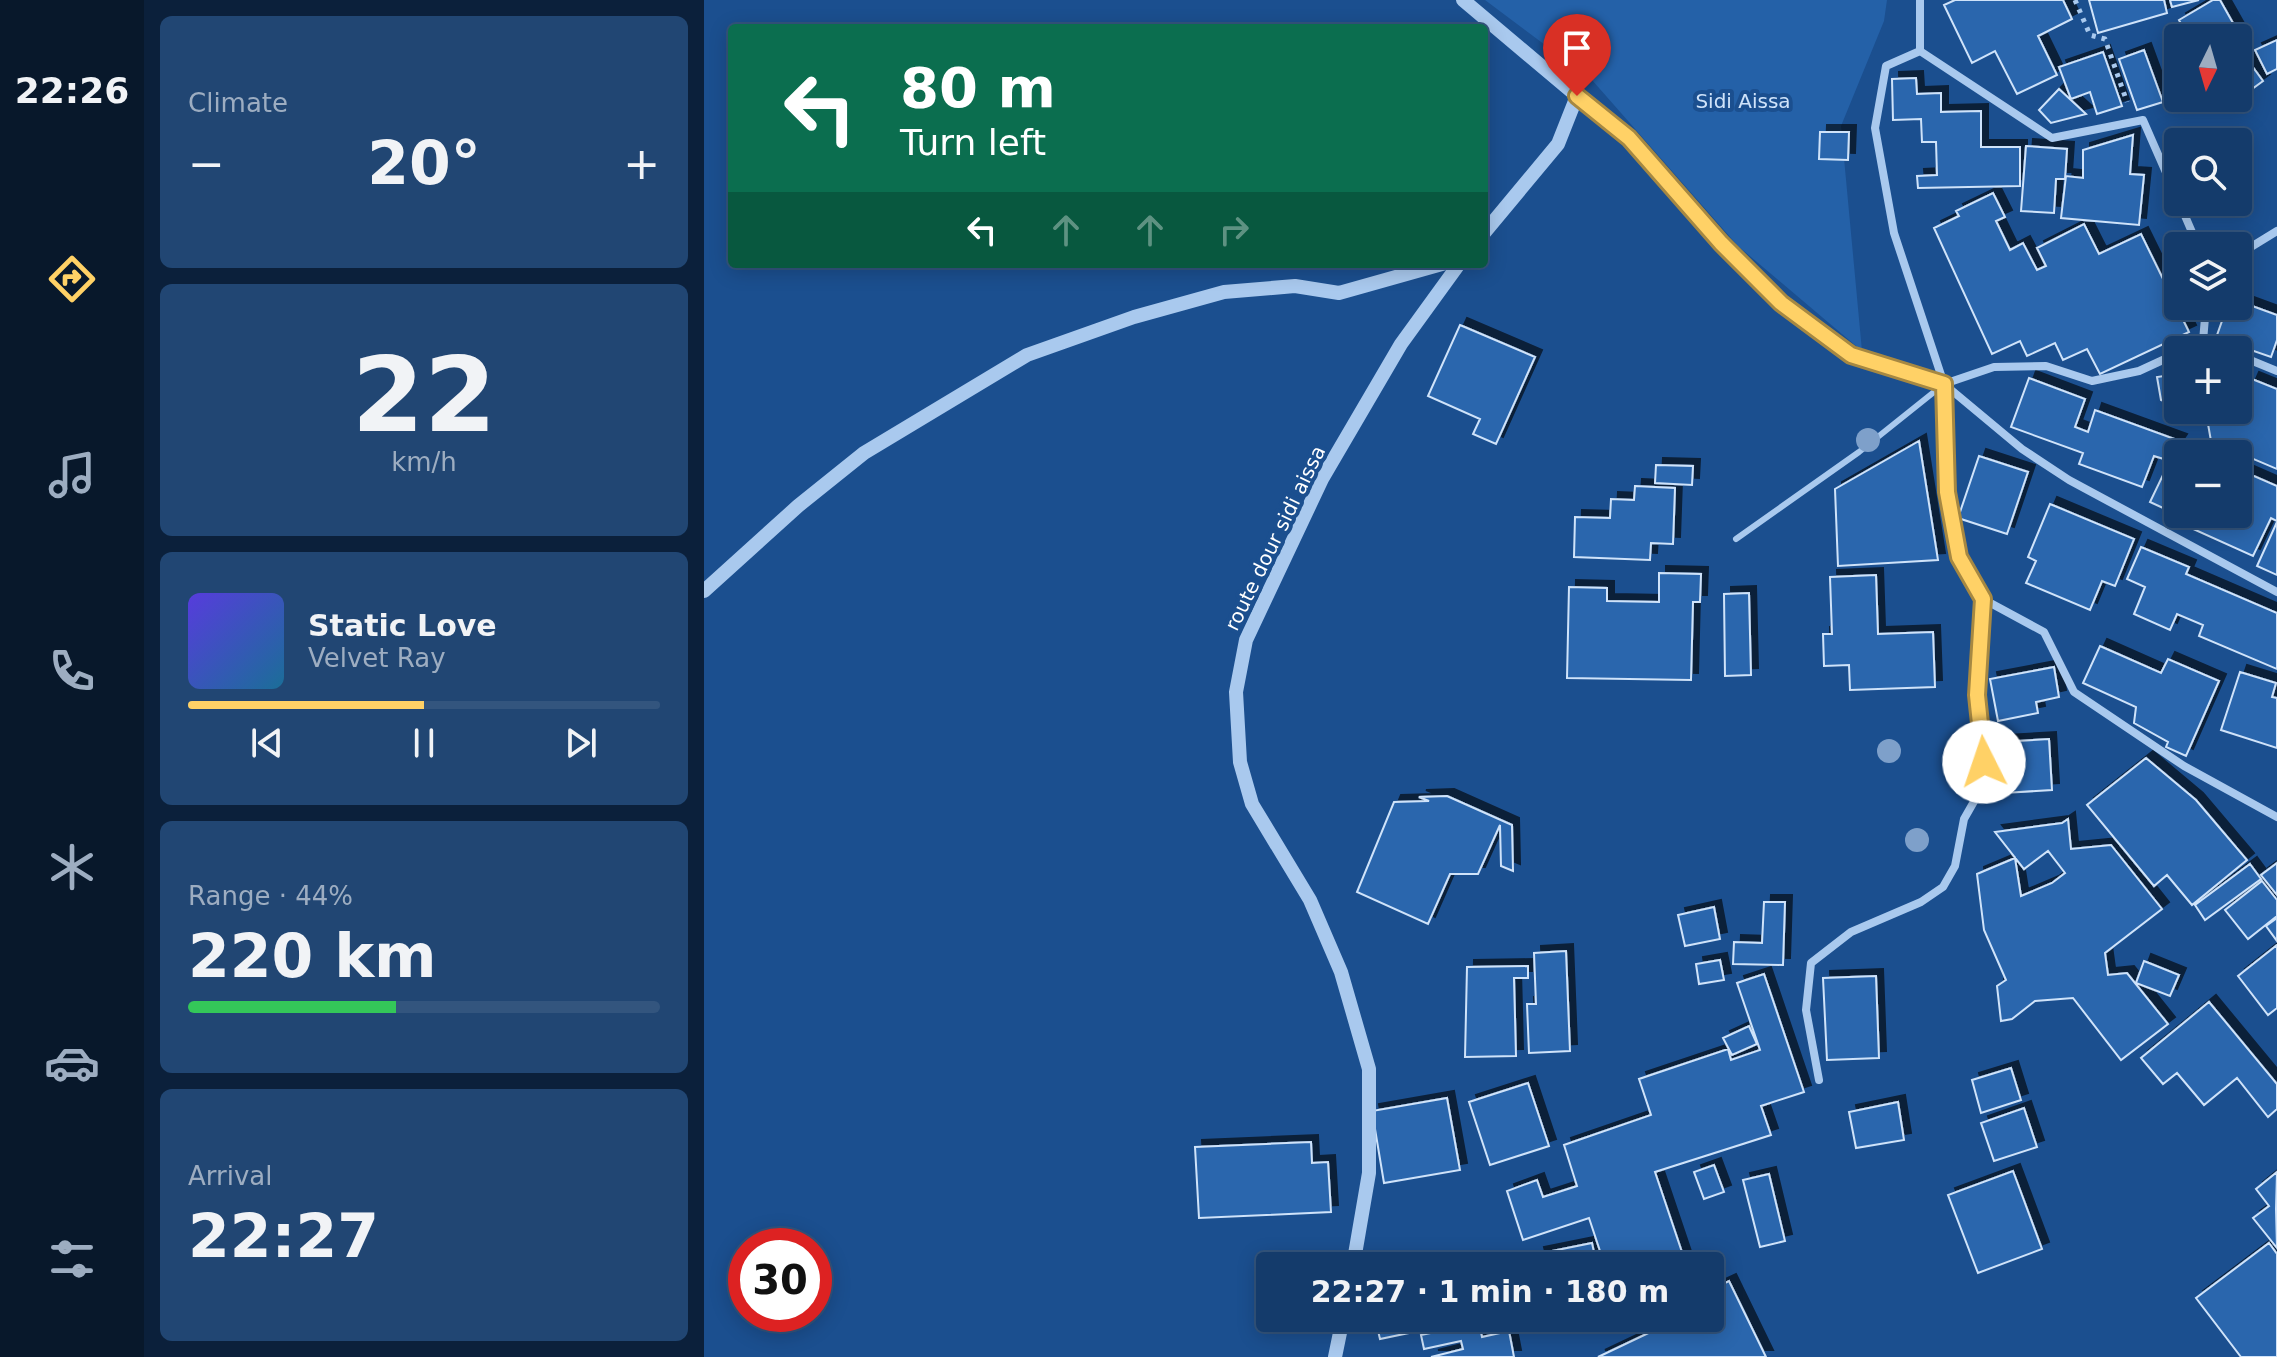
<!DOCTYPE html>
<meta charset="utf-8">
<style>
body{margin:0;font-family:"DejaVu Sans",sans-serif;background:#214673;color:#f1f3f6;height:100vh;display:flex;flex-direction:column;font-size:30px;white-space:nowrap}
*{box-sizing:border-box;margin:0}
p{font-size:26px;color:#9dadc1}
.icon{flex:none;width:44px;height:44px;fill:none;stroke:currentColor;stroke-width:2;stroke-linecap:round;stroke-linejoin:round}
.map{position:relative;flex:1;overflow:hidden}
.panel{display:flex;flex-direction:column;gap:16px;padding:16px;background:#0b203b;width:560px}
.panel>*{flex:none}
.banner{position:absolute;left:24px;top:24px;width:760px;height:244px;border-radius:8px;box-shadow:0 4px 20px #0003,0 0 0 2px #33557e;background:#0b6e4f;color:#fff;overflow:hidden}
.needle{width:52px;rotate:185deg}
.tools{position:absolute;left:1460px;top:24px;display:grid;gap:16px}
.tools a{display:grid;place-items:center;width:88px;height:88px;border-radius:8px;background:#143b6b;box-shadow:0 4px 20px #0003,0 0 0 2px #33557e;font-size:40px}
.speed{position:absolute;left:24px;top:1228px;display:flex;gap:16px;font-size:40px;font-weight:700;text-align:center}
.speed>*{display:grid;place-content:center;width:104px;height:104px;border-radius:50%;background:#143b6b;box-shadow:0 4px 20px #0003,0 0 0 2px #33557e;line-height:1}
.speed .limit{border:12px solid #d22;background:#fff;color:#111}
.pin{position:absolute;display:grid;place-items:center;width:68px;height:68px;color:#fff;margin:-82px -34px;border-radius:50% 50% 50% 0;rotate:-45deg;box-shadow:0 0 8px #0007}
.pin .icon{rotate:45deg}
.me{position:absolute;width:88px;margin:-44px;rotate:356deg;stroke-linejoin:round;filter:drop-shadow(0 0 6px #0008)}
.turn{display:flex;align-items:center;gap:28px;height:168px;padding:0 40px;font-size:36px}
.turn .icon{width:104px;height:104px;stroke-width:2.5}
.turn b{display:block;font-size:56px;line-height:68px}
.lanes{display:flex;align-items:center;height:76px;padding:0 40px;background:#0003;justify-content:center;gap:40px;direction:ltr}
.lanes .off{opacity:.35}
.big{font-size:60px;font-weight:700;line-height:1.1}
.panel .widget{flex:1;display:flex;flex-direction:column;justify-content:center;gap:12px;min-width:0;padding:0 28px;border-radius:12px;background:#214673}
.panel .dial{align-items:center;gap:0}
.dial b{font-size:104px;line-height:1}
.song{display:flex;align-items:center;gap:24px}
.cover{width:96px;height:96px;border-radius:12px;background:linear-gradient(135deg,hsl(250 70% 55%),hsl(200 70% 35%))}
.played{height:8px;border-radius:4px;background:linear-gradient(90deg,#ffd166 50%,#33557e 50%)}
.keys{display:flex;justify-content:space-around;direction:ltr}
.heat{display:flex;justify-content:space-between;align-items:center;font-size:44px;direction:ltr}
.charge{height:12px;border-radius:6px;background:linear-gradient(90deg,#34c759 44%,#33557e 0)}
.trip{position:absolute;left:552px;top:1252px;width:468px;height:80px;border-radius:8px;background:#143b6b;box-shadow:0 4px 20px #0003,0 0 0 2px #33557e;font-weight:700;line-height:80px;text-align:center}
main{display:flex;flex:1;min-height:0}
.dock{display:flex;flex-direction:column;width:144px;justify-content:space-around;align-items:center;background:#08182b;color:#9dadc1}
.dock .icon{width:56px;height:56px}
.dock .active{color:#ffd166}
.dock b{font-size:36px;color:#f1f3f6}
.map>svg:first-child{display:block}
</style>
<main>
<nav class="dock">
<b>22:26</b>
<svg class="icon active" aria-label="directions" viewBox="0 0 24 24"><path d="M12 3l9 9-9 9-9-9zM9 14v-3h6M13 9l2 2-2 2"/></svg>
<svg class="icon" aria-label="music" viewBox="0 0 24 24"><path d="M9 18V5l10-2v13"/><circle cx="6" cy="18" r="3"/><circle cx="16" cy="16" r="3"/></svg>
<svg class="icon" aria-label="phone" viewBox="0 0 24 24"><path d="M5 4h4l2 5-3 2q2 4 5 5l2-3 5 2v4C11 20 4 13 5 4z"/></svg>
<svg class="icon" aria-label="climate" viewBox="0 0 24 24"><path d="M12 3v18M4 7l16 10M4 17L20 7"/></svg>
<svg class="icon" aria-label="car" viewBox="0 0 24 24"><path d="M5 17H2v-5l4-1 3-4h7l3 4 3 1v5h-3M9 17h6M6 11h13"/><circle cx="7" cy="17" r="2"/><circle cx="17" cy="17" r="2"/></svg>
<svg class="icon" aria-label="filters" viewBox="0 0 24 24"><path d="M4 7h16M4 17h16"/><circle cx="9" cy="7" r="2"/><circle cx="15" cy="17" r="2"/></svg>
</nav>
<section class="panel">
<div class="widget"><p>Climate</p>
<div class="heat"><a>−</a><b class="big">20°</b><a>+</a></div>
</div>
<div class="widget dial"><b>22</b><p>km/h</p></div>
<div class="widget">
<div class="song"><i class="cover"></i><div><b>Static Love</b><p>Velvet Ray</p></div></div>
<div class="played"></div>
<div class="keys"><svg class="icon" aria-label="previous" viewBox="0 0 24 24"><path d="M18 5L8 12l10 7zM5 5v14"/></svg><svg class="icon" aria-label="pause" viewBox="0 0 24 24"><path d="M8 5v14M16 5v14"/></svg><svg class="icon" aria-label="next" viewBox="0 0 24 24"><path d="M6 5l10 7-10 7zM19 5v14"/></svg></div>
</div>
<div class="widget"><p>Range · 44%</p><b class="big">220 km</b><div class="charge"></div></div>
<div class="widget"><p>Arrival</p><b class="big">22:27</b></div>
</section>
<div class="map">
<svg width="1573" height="1357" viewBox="0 0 1573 1357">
<defs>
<filter id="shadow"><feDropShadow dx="7" dy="-7" stdDeviation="0" flood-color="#0009"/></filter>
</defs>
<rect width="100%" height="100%" fill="#1b4f8f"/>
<path fill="#2461a8" d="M781,0H1183L1180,21L1137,126L1158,351L1034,246L888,80Z"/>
<path fill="#2a66ad" stroke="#cfe3fa" stroke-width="2" filter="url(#shadow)" d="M1251,0H1359L1368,19L1334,36L1353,75L1313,94L1291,51L1268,63L1240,5Z
M1385,0H1460L1463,13L1394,33Z
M1466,0H1495L1468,7Z
M1509,0H1516L1538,39L1485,38L1475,20Z
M1573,40V69L1563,74L1551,50Z
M1440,50L1459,102L1433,110L1415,59Z
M1399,52L1418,106L1393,114L1386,92L1367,99L1355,67Z
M1543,59L1559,81L1526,105L1521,98H1534V66Z
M1474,67V94L1463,73Z
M1212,78L1213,94L1237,93V112L1277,111V147H1316V186L1214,188L1213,176L1233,175L1232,142H1218L1217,119L1189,120L1188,79Z
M1355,89L1382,114L1347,123L1335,110Z
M1116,132H1145L1144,160L1115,159Z
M1429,135L1426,174L1440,175L1435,225L1357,218L1362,176L1379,178V150Z
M1322,146L1363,149L1361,179H1352L1350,213L1317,211Z
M1289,193L1301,217L1292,221L1306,250L1319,243L1333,270L1342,266L1333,248L1380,224L1395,254L1437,234L1485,332L1396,374L1383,349L1359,360L1351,343L1323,356L1316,341L1288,354L1230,228L1255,216L1252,211Z
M1540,303L1573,315V340L1567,357L1512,338L1523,307L1537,312Z
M756,325L831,357L792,444L769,434L776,419L724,396Z
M1474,374V406H1472L1457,400L1453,377Z
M1325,378L1381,399L1371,427L1384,432L1391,410L1476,441L1463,460L1450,456L1438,487L1375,464L1379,453L1307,427Z
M1548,379L1573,389V469L1507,441L1504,424L1488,417L1487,410H1517L1532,416Z
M1215,441L1234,560L1134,566L1131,489Z
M1470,452L1474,454V514H1534V469L1573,486V521L1567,518L1549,556L1467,519L1470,513L1446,502Z
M1275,456L1324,472L1303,534L1254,518Z
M952,465L989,466L988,485L951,483Z
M931,486L971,488L969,544L947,543L946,560L870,557L871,517L906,518L907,499L930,500Z
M1346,504L1430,539L1411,586L1398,581L1386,610L1322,583L1332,561L1324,557Z
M1573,522V575L1553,566Z
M1437,547L1485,567L1482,574L1573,613V669L1495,636L1499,625L1473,614L1466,630L1430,614L1441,587L1423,579Z
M955,573L997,574L996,602H989L987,680L863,678L865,587L903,588V601L955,602Z
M1172,575L1174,634L1229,632L1231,687L1146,690L1145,665L1120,666L1119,634H1128L1126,577Z
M1045,593L1047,675L1021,676L1020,594Z
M1396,646L1457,673L1464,659L1515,681L1482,756L1462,747L1464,742L1430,723L1432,707L1379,683Z
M1350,667L1355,697L1332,702L1334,713L1294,721L1286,679Z
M1536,672L1572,683L1568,697L1573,698V748L1517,730Z
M1345,739L1348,790L1300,793L1297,742Z
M1442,758L1492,800L1543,860L1488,905L1463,875L1450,886L1383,805Z
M743,796L808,825L809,871L797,866L796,825L774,874H746L724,924L653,892L690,802L725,801L715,797Z
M1364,819L1367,849L1407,845L1458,909L1401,953L1404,975L1423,973L1464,1024L1417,1060L1369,998L1331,1001L1308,1019L1297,1021L1293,986L1302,980L1280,930L1273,874L1311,858L1317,896L1348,883L1361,873L1344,851L1320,869L1291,832L1358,823Z
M1573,863V895L1557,875Z
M1546,864L1557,879L1501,920L1491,905Z
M1558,881L1573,900V916L1544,939L1521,910Z
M1060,902H1081L1079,965L1029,964L1030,942L1058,943Z
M1010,907L1016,939L981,946L974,915Z
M1573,918V941L1562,926Z
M1573,945V1008L1564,1015L1534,976Z
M862,951L866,1051L825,1053L823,1004H832L830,953Z
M1016,960L1020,980L995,984L992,964Z
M1440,961L1475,975L1466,996L1432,983Z
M824,966V978H810L812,1056L761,1057L763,967Z
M1060,974L1100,1092L1057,1106L1067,1135L951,1172L982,1264L901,1266L885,1218L819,1240L803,1191L833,1180L839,1197L873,1186L860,1145L947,1115L935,1079L1024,1049L1027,1060L1056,1050L1033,983Z
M1172,976L1175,1058L1123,1060L1119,978Z
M1505,1002L1573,1084V1109L1564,1117L1533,1078L1500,1105L1473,1073L1459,1084L1437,1058Z
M1045,1026L1053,1044L1028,1055L1019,1038Z
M1307,1068L1317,1100L1277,1113L1268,1080Z
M824,1083L845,1146L786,1165L765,1102Z
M743,1098L756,1170L680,1183L668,1111Z
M1194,1102L1200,1140L1152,1148L1145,1112Z
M1320,1108L1333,1147L1290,1161L1277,1123Z
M607,1142L608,1163L624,1162L627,1212L495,1218L491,1147Z
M1010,1165L1020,1192L1000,1199L990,1172Z
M1309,1171L1338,1249L1274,1273L1244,1195Z
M1573,1172L1572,1209L1573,1248L1549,1218L1565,1206L1552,1189Z
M1065,1174L1081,1241L1056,1247L1039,1180Z
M888,1243L893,1266H836L833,1254Z
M1565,1243L1573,1254V1357H1537L1492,1298Z
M1025,1281L1062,1357H894L976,1318H1006V1290Z
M671,1318H777L676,1339Z
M802,1318H860L804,1329Z
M775,1323L778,1337L805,1331L810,1357H727L759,1349L757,1341L720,1349L717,1335Z"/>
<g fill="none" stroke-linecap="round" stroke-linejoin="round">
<path stroke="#a9c9ee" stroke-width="5" stroke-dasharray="4 6" stroke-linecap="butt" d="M1371,0L1386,35L1401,39L1423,102"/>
<path stroke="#a9c9ee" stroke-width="6" d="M1032,539L1155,452L1240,384"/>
<path stroke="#a9c9ee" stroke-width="8" d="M1216,0V51L1182,66L1171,128L1190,233L1240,384L1318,449L1365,480L1573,592
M1216,51L1348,138L1439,120L1474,200
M873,96L925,138L1017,243L1077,303L1147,355L1240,384L1290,367L1342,366L1388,381L1435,371L1474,353
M1475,202L1494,246
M1534,255L1573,231
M1499,341L1502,306
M1480,350L1499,341L1522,350
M1534,355L1573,371
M1279,599L1340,632L1370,692L1480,766L1573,817
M1115,1080L1102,1010L1107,963L1147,932L1217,902L1239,887L1251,866L1260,819L1280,784V739L1273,695L1279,599L1255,557L1243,492L1240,384"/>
<path stroke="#a9c9ee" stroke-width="14" d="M759,0L873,96L854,144L780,233
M0,591L94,506L160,453L323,355L430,317L520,292L591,286L635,293L738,264
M649,1266L665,1173V1069L637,972L606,900L548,804L536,762L532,692L542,640L618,479L697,344L755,264
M631,1357L639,1318"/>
</g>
<g fill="#7ea0ca">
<circle cx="1164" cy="440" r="12"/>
<circle cx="1185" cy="751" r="12"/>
<circle cx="1213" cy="840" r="12"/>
</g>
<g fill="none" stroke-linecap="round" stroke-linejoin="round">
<defs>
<path id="route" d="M873,96L925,138L1017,243L1077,303L1147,355L1240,384L1243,492L1255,557L1279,599L1273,695L1280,762"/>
</defs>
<use href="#route" stroke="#a68842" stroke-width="20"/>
<use href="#route" stroke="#ffd166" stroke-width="14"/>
</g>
<g text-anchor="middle" stroke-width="8" stroke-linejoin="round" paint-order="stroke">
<g font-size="20" fill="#cfe3fa" stroke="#1b4f8f">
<text x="1039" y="108">Sidi Aissa</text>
</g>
<g font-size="20" fill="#fff" stroke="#1b4f8f">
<text transform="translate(571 538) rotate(-64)" y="7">route dour sidi aissa</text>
</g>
</g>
</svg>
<div class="tools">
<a><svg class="needle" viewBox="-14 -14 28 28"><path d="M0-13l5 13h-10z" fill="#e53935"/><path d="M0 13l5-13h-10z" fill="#9dadc1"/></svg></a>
<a><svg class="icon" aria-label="search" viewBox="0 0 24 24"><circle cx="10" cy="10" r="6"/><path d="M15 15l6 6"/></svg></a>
<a><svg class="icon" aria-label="layers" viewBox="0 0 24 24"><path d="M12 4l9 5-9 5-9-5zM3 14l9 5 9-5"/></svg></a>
<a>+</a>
<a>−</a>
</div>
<div class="speed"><div class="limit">30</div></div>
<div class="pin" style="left:873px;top:96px;background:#d93025"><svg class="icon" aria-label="arrive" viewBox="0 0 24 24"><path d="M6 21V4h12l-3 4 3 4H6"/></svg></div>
<svg class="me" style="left:1280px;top:762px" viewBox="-20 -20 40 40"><circle r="19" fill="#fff"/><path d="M0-13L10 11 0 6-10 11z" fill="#ffd166"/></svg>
<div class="trip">22:27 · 1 min · 180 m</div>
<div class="banner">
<div class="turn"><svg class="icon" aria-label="left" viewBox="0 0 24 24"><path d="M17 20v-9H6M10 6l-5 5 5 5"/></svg><div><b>80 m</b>Turn left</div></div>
<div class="lanes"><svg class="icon" aria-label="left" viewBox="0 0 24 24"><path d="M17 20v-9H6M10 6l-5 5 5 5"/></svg><svg class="icon off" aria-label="ahead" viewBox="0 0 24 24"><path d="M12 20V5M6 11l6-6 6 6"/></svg><svg class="icon off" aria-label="ahead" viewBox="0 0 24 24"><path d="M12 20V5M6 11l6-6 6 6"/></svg><svg class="icon off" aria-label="right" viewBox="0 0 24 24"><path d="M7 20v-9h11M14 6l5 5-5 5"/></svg></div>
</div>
</div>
</main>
